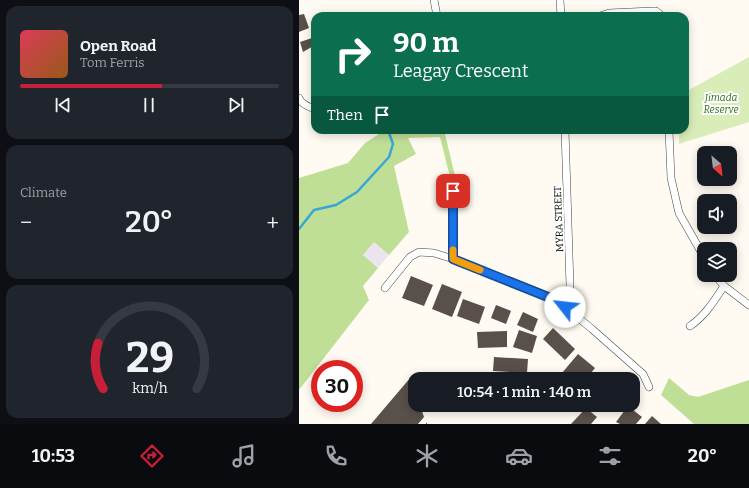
<!DOCTYPE html>
<meta charset="utf-8">
<style>
body{margin:0;font-family:Bitter,serif;background:#20242c;color:#f1f3f6;height:100vh;display:flex;flex-direction:column;font-size:15px;white-space:nowrap}
*{box-sizing:border-box;margin:0}
p{font-size:13px;color:#9ea1a6}
.icon{flex:none;width:22px;height:22px;fill:none;stroke:currentColor;stroke-width:2;stroke-linecap:round;stroke-linejoin:round}
.map{position:relative;flex:1;overflow:hidden}
.drawer{display:flex;flex-direction:column;gap:6px;padding:6px;background:#0d0f14;width:299px}
.drawer>*{flex:none}
.hud{position:absolute;left:12px;top:12px;width:378px;height:122px;border-radius:12px;box-shadow:0 2px 10px #0003;background:#0b6e4f;color:#fff;overflow:hidden}
.needle{width:26px;rotate:152deg}
.buttons{position:absolute;left:398px;top:146px;display:grid;gap:8px}
.buttons a{display:grid;place-items:center;width:40px;height:40px;border-radius:8px;background:#171b24;box-shadow:0 2px 10px #0003;font-size:20px}
.speed{position:absolute;left:12px;top:360px;display:flex;gap:8px;font-size:20px;font-weight:700;text-align:center}
.speed>*{display:grid;place-content:center;width:52px;height:52px;border-radius:50%;background:#171b24;box-shadow:0 2px 10px #0003;line-height:1}
.speed .limit{border:6px solid #d22;background:#fff;color:#111}
.pin{position:absolute;display:grid;place-items:center;width:34px;height:34px;color:#fff;margin:-17px;border-radius:8px;box-shadow:0 2px 6px #0006}
.me{position:absolute;width:44px;margin:-22px;rotate:299deg;stroke-linejoin:round;filter:drop-shadow(0 0 3px #0008)}
.turn{display:flex;align-items:center;gap:14px;height:84px;padding:0 16px;font-size:18px}
.turn .icon{width:52px;height:52px;stroke-width:2.5}
.turn b{display:block;font-size:28px;line-height:34px}
.then{display:flex;align-items:center;height:38px;padding:0 16px;background:#0003;gap:8px;font-size:15px}
.big{font-size:30px;font-weight:600;line-height:1.1}
.drawer .widget{flex:1;display:flex;flex-direction:column;justify-content:center;gap:6px;min-width:0;padding:0 14px;border-radius:12px;background:#20242c}
.drawer .dial{align-items:center;gap:0}
.dial svg{height:104px;overflow:visible;fill:none;stroke:#363941;stroke-width:7;stroke-linecap:round;text-anchor:middle}
.dial text{fill:#f1f3f6;stroke:none}
.song{display:flex;align-items:center;gap:12px}
.cover{width:48px;height:48px;border-radius:6px;background:linear-gradient(135deg,hsl(350 70% 55%),hsl(30 70% 35%))}
.played{height:4px;border-radius:2px;background:linear-gradient(90deg,#c91e38 55%,#363941 55%)}
.keys{display:flex;justify-content:space-around;direction:ltr}
.heat{display:flex;justify-content:space-between;align-items:center;font-size:22px;direction:ltr}
.trip{position:absolute;left:109px;top:372px;width:232px;height:40px;border-radius:12px;background:#171b24;box-shadow:0 2px 10px #0003;font-weight:600;line-height:40px;text-align:center}
.dock{display:flex;height:64px;justify-content:space-around;align-items:center;background:#090b0e;color:#9ea1a6}
.dock .icon{width:28px;height:28px}
.dock .selected{color:#c91e38}
.dock b{font-size:18px;color:#f1f3f6}
main{display:flex;flex:1;min-height:0}
.map>svg:first-child{display:block}
</style>
<main>
<section class="drawer">
<div class="widget">
<div class="song"><i class="cover"></i><div><b>Open Road</b><p>Tom Ferris</p></div></div>
<div class="played"></div>
<div class="keys"><svg class="icon" aria-label="previous" viewBox="0 0 24 24"><path d="M18 5L8 12l10 7zM5 5v14"/></svg><svg class="icon" aria-label="pause" viewBox="0 0 24 24"><path d="M8 5v14M16 5v14"/></svg><svg class="icon" aria-label="next" viewBox="0 0 24 24"><path d="M6 5l10 7-10 7zM19 5v14"/></svg></div>
</div>
<div class="widget"><p>Climate</p>
<div class="heat"><a>−</a><b class="big">20°</b><a>+</a></div>
</div>
<div class="widget dial"><svg viewBox="0 0 100 80">
<path d="M14 69A42 42 0 1 1 86 69"/>
<path d="M14 69A42 42 0 0 1 10 34" stroke="#c91e38"/>
<text x="50" y="56" font-size="32" font-weight="700">29</text>
<text x="50" y="72" font-size="11">km/h</text>
</svg></div>
</section>
<div class="map">
<svg width="450" height="424" viewBox="0 0 450 424">
<rect width="100%" height="100%" fill="#fffbf2"/>
<path fill="#ece4ee" d="M75,242L90,255L79,268L64,255Z"/>
<path fill="#d9edb9" d="M450,57V122L380,144V130H386V92Z"/>
<path fill="#bfdf97" d="M80,130H145L156,176L151,177L141,137L109,138L117,154L95,166L110,232L90,255L75,242L64,255L79,268L64,286L70,300L0,390V178L49,163L66,143L80,134Z
M370,378L390,395L399,397L450,380V424H395L362,395Z"/>
<g fill="none" stroke-linecap="round" stroke-linejoin="round">
<path stroke="#36a7d6" stroke-width="2.5" d="M0,229L15,210L37,205L58,192L90,157L94,144L89,130"/>
</g>
<path fill="#594f4b" d="M5,14L10,28L0,32V15Z
M13,38V40L15,39L16,45L4,52L1,42Z
M112,276L134,285L125,306L103,298Z
M143,284L163,292L153,317L133,309Z
M164,299L186,307L180,324L158,316Z
M197,305L212,311L207,324L192,318Z
M224,312L239,319L234,332L218,325Z
M254,328L276,349L266,360L244,339Z
M220,330L238,336L233,353L214,347Z
M208,331V347L179,348L178,332Z
M279,354L296,368L287,379H271L263,373Z
M195,357L229,359L228,373L194,371Z
M112,377L116,390V405H121L125,417L119,424H72Z
M329,406L343,417L337,424H321L317,422Z
M287,408L298,417L292,424H272Z
M353,416L362,424H346Z"/>
<g fill="none" stroke-linecap="round" stroke-linejoin="round">
<defs>
<path id="minor" d="M135,0L138,16
M261,0L262,16
M301,16L310,13L353,11H357L363,16
M0,98C2,104 10,107 16,109
M266,130L271,286L266,307
M370,130L372,178L380,213L405,257
M154,191V259
M416,275L425,286L450,305
M86,288L111,257L120,252L135,253L154,259L249,297L266,307L293,329L344,374L350,387
M391,326C406,316 415,301 425,286"/>
</defs>
<use href="#minor" stroke="#434343" stroke-width="8"/>
<path stroke="#323232" stroke-width="1.5" stroke-dasharray="4 2" stroke-linecap="butt" d="M127,424H128"/>
<use href="#minor" stroke="#fff" stroke-width="7"/>
</g>
<g fill="none" stroke-linecap="round" stroke-linejoin="round">
<defs>
<path id="route" d="M154,191V259L249,297L266,307"/>
</defs>
<use href="#route" stroke="#114b97" stroke-width="10"/>
<use href="#route" stroke="#1a73e8" stroke-width="7"/>
<path stroke="#f59e0b" stroke-width="7" d="M154,250V259L181,270"/>
</g>
<g text-anchor="middle" stroke-width="4" stroke-linejoin="round" paint-order="stroke">
<g font-size="10" font-style="italic" fill="#346d1b" stroke="#fff">
<text x="422" y="101">Jimada<tspan x="422" dy="12">Reserve</tspan></text>
</g>
<g font-size="10" fill="#101010" stroke="#fff">
<text transform="translate(259 219) rotate(-92)" y="4">MYRA STREET</text>
</g>
</g>
</svg>
<div class="buttons">
<a><svg class="needle" viewBox="-14 -14 28 28"><path d="M0-13l5 13h-10z" fill="#e53935"/><path d="M0 13l5-13h-10z" fill="#9ea1a6"/></svg></a>
<a><svg class="icon" aria-label="sound" viewBox="0 0 24 24"><path d="M4 9h4l5-4v14l-5-4H4zM17 9q2 3 0 6"/></svg></a>
<a><svg class="icon" aria-label="layers" viewBox="0 0 24 24"><path d="M12 4l9 5-9 5-9-5zM3 14l9 5 9-5"/></svg></a>
</div>
<div class="speed"><div class="limit">30</div></div>
<div class="pin" style="left:154px;top:191px;background:#d93025"><svg class="icon" aria-label="arrive" viewBox="0 0 24 24"><path d="M6 21V4h12l-3 4 3 4H6"/></svg></div>
<svg class="me" style="left:266px;top:307px" viewBox="-20 -20 40 40"><circle r="19" fill="#fff"/><path d="M0-13L10 11 0 6-10 11z" fill="#1a73e8"/></svg>
<div class="trip">10:54 · 1 min · 140 m</div>
<div class="hud">
<div class="turn"><svg class="icon" aria-label="right" viewBox="0 0 24 24"><path d="M7 20v-9h11M14 6l5 5-5 5"/></svg><div><b>90 m</b>Leagay Crescent</div></div>
<div class="then">Then<svg class="icon" aria-label="arrive" viewBox="0 0 24 24"><path d="M6 21V4h12l-3 4 3 4H6"/></svg></div>
</div>
</div>
</main>
<nav class="dock">
<b>10:53</b>
<svg class="icon selected" aria-label="directions" viewBox="0 0 24 24"><path d="M12 3l9 9-9 9-9-9zM9 14v-3h6M13 9l2 2-2 2"/></svg>
<svg class="icon" aria-label="music" viewBox="0 0 24 24"><path d="M9 18V5l10-2v13"/><circle cx="6" cy="18" r="3"/><circle cx="16" cy="16" r="3"/></svg>
<svg class="icon" aria-label="phone" viewBox="0 0 24 24"><path d="M5 4h4l2 5-3 2q2 4 5 5l2-3 5 2v4C11 20 4 13 5 4z"/></svg>
<svg class="icon" aria-label="climate" viewBox="0 0 24 24"><path d="M12 3v18M4 7l16 10M4 17L20 7"/></svg>
<svg class="icon" aria-label="car" viewBox="0 0 24 24"><path d="M5 17H2v-5l4-1 3-4h7l3 4 3 1v5h-3M9 17h6M6 11h13"/><circle cx="7" cy="17" r="2"/><circle cx="17" cy="17" r="2"/></svg>
<svg class="icon" aria-label="filters" viewBox="0 0 24 24"><path d="M4 7h16M4 17h16"/><circle cx="9" cy="7" r="2"/><circle cx="15" cy="17" r="2"/></svg>
<b>20°</b>
</nav>
